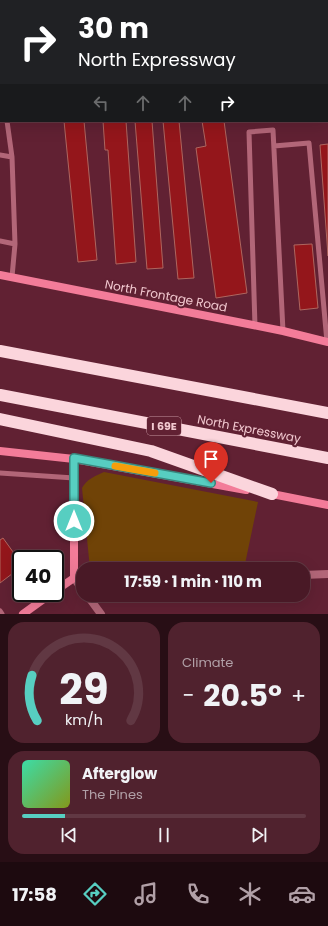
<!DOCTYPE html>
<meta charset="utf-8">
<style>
body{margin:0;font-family:Poppins,sans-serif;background:#50222e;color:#f1f3f6;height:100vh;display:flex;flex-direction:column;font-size:15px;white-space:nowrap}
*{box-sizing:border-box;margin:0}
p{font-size:13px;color:#b1a0a7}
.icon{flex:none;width:22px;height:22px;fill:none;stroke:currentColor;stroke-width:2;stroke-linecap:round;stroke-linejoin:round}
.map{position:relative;height:614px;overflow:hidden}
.side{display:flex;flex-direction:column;gap:8px;padding:8px;background:#280e15;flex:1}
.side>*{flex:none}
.hud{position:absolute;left:0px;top:0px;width:328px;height:122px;box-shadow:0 4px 16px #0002,0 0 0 1px #613843;background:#202124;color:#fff;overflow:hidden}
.speed{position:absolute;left:12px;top:550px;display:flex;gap:8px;font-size:20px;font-weight:700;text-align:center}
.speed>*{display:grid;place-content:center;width:52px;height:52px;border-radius:50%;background:#491926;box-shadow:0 4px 16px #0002,0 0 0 1px #613843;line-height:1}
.speed .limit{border:2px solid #111;border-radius:6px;background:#fff;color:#111}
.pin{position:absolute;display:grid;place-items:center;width:34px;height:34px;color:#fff;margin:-41px -17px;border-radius:50% 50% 50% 0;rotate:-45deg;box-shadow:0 0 4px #0007}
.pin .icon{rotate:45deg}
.me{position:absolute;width:44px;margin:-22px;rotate:0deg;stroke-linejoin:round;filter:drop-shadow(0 0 3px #0008)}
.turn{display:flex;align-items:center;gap:14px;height:84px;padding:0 12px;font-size:18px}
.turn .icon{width:52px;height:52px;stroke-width:2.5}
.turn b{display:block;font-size:28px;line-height:34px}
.lanes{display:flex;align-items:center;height:38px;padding:0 12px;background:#0003;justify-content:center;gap:20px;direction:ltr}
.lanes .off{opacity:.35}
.big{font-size:30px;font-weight:700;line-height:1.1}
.side .widget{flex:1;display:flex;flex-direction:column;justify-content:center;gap:6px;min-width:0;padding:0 14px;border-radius:16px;background:#50222e}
.side .dial{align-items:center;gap:0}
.dial svg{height:104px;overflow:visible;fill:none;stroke:#613843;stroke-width:7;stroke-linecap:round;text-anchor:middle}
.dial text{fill:#f1f3f6;stroke:none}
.song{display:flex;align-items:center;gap:12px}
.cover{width:48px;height:48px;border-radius:6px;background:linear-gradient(135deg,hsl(160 70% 55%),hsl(70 70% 35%))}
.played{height:4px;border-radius:2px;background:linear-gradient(90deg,#57cec1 15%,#613843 15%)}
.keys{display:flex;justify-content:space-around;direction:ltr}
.heat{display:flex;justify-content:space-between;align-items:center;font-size:22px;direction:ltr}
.side .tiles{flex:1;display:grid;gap:8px;grid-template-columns:1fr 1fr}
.widget:last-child{grid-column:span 2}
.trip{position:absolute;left:76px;top:562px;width:234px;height:40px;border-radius:16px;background:#491926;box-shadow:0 4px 16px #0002,0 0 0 1px #613843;font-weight:700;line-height:40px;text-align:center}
.menu{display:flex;height:64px;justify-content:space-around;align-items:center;background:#1d0a0f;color:#b1a0a7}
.menu .icon{width:28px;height:28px}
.menu .active{color:#57cec1}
.menu b{font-size:18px;color:#f1f3f6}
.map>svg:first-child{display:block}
</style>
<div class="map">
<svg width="328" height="614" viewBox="0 0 328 614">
<rect width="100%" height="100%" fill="#612133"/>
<path fill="#704307" d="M104,472L258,502L245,564L163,569H90L82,488C87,479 95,476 104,472Z"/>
<path fill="#94161b" stroke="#ae665f" d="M64,121H84L97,260L78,262Z
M103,121H126L136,262L116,264L108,150H105Z
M135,121H152L163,268L147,269Z
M163,121H179L194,278L178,279Z
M202,121H224L247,293L216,298L196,148L206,146Z
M328,144V256L320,145Z
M312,244L318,308L300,310L294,245Z
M3,538L21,563V567L0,583V540Z"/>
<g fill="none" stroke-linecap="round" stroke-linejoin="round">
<path stroke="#b26678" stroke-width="5" d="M0,69L1,76
M7,121L12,157
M274,146L309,143L327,342
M0,155L12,157L15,244L0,241
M12,277L15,244
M255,326L249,132L273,130L283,331
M0,473L74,478
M0,611L2,614"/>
<path stroke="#b26678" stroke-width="8" d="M303,575L328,574
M74,578L83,590
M87,595L101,614"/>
<path stroke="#f37c99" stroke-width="8" d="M0,275L283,331L328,342
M0,451L74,459L246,490
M267,493L328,505
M55,591L74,578V459
M23,614L52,593"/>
<path stroke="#fbd5dc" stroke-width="12" d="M0,351L328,413
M0,395L328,458
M0,419L151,451L272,494"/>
</g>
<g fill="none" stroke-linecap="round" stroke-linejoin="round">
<defs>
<path id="route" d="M74,521V458L211,483"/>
</defs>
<use href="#route" stroke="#39867d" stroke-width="10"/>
<use href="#route" stroke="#57cec1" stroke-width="7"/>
<path stroke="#f59e0b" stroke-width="7" d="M115,466L155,473"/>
</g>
<g text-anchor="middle" stroke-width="4" stroke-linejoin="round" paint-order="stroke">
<rect fill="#612133" stroke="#c797a2" stroke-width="1" x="147" y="417" width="34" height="18" rx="3"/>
<g font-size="11" font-weight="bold" fill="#f3cad1">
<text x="164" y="430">I 69E</text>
</g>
<g font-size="12" fill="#f3cad1" stroke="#612133">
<text transform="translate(166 296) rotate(11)" y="4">North Frontage Road</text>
<text transform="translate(249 429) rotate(11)" y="4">North Expressway</text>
</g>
</g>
</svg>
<div class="speed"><div class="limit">40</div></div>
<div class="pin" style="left:211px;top:483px;background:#d93025"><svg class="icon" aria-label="arrive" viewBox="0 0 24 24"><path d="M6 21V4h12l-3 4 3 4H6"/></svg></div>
<svg class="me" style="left:74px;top:521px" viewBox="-20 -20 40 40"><circle r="17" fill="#57cec1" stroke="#fff" stroke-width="3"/><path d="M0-11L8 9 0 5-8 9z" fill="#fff"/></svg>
<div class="trip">17:59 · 1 min · 110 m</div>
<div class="hud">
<div class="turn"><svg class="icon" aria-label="right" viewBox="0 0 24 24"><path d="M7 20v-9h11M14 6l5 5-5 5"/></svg><div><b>30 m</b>North Expressway</div></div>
<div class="lanes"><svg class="icon off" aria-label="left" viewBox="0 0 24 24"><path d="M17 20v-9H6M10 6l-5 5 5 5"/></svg><svg class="icon off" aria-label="ahead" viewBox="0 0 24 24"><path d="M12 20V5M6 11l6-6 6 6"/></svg><svg class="icon off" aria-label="ahead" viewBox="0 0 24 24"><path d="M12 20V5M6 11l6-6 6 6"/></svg><svg class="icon" aria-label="right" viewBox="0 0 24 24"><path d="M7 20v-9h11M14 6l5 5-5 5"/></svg></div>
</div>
</div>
<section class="side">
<div class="tiles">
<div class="widget dial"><svg viewBox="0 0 100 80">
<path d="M14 69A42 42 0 1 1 86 69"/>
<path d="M14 69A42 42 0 0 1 10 34" stroke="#57cec1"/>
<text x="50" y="56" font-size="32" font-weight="700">29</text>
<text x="50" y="72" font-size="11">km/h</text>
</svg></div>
<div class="widget"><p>Climate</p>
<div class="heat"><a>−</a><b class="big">20.5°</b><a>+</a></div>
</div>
<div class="widget">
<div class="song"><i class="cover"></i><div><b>Afterglow</b><p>The Pines</p></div></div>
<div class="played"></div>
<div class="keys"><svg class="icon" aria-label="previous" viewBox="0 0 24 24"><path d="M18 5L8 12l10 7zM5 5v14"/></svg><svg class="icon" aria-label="pause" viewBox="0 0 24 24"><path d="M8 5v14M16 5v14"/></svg><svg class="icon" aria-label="next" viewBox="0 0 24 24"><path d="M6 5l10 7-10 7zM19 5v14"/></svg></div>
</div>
</div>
</section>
<nav class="menu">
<b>17:58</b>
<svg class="icon active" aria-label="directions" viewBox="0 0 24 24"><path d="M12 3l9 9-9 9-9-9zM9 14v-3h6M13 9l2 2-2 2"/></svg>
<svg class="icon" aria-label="music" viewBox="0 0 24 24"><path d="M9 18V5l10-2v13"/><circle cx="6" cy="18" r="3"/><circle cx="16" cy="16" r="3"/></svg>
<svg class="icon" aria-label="phone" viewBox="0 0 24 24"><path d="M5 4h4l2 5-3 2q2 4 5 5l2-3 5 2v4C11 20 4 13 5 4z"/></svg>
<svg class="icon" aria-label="climate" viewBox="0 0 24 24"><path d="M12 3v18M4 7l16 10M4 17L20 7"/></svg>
<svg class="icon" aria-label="car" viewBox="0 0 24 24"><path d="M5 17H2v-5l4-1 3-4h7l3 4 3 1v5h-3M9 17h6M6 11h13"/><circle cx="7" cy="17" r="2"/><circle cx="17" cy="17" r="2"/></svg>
</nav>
